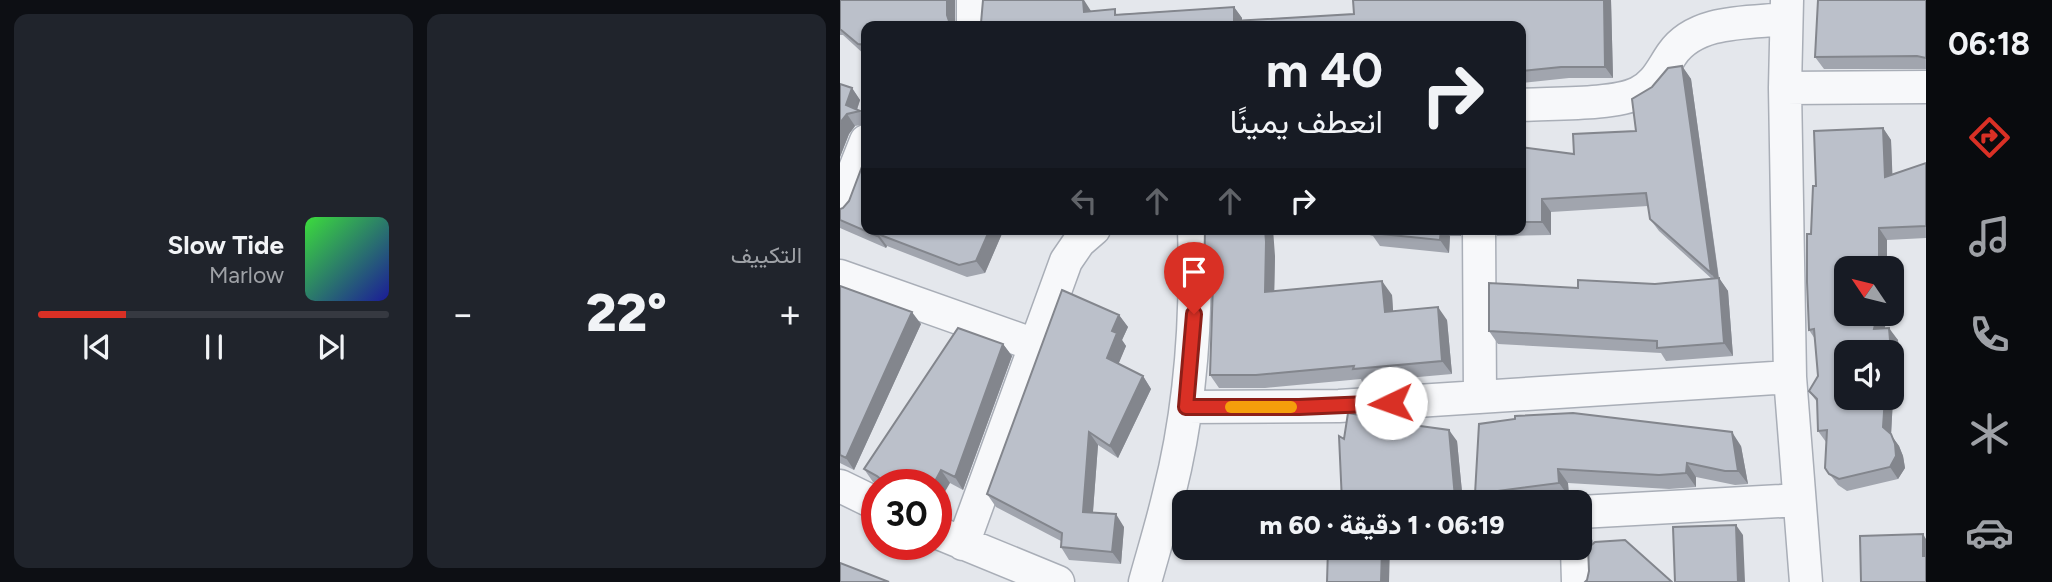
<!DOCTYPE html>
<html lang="ar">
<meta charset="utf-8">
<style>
body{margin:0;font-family:Figtree,Vazirmatn,sans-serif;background:#20242c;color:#f1f3f6;direction:rtl;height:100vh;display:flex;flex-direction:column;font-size:26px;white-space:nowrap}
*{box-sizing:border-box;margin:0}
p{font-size:23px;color:#9ea1a6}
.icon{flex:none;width:38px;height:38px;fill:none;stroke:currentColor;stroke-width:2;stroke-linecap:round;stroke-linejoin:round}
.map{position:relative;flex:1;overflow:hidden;direction:ltr}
.sheet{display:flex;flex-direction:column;gap:14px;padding:14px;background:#0d0f14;width:840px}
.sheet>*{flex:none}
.top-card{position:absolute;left:21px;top:21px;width:665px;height:214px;border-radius:14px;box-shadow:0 2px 5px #0004;direction:rtl;background:#171b24;color:#f1f3f6;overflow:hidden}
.needle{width:46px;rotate:305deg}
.tools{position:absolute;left:994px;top:256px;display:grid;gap:14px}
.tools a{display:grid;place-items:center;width:70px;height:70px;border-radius:14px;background:#171b24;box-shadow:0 2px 5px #0004;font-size:35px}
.speed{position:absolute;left:21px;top:469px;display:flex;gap:14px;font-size:35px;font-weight:700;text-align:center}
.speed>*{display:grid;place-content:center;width:91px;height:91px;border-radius:50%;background:#171b24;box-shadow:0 2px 5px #0004;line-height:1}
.speed .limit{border:10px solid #d22;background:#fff;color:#111}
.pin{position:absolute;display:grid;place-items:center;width:60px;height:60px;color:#fff;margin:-72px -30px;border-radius:50% 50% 50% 0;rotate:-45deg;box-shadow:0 0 7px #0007}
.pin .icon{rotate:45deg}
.me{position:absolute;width:77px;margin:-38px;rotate:267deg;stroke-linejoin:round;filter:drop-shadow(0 0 5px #0008)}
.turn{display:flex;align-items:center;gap:24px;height:147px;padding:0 28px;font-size:32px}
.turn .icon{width:91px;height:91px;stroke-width:2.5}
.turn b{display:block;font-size:49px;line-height:60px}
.lanes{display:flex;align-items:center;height:66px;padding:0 28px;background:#0003;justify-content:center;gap:35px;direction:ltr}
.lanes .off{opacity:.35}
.big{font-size:52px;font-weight:800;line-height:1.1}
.sheet .widget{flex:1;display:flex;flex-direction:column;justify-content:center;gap:10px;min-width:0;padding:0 24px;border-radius:14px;background:#20242c}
.song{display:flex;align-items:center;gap:21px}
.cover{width:84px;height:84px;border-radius:10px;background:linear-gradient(135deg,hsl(120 70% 55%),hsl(240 70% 35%))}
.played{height:7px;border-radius:4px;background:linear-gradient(90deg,#d93025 25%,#363941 25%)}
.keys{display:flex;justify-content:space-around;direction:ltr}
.heat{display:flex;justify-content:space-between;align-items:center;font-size:38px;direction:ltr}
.sheet .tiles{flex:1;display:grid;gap:14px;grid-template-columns:repeat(2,1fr)}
.trip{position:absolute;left:332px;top:490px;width:420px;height:70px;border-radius:14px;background:#171b24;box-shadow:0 2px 5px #0004;font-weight:800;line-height:70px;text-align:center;direction:rtl}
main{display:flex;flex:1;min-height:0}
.menu{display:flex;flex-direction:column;width:126px;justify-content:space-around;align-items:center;background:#090b0e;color:#9ea1a6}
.menu .icon{width:49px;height:49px}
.menu .selected{color:#d93025}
.menu b{font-size:32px;color:#f1f3f6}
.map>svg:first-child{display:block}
</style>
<main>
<nav class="menu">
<b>06:18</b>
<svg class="icon selected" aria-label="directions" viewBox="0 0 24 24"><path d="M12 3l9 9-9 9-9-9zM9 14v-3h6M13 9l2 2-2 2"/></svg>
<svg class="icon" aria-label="music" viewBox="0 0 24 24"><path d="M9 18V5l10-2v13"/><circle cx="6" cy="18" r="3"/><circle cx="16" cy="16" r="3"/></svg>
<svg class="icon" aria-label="phone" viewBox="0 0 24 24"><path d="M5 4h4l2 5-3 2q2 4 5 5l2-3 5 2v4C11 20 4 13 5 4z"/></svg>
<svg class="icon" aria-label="climate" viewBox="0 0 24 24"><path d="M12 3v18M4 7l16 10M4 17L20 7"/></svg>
<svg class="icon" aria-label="car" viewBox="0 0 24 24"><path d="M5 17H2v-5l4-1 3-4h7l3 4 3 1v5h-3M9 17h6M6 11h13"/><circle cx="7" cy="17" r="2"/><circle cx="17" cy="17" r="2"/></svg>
</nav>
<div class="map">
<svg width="1086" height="582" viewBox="0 0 1086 582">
<rect width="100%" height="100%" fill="#e4e7ec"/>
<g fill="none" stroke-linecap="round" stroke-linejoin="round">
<defs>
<path id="street" d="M133,0V26
M947,0L945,88L950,377L966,582
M945,88L1086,87
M681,105C710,103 774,105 798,93C816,84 821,70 832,54C856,19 909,23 946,19
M0,206L26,141
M639,229L640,397
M0,276L195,345
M346,407L499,406L950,377
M0,486L37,504
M740,512L959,500
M96,532L218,582
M123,544L226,261L239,242L254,229
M737,548L738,582
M305,582C313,553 322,524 329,494C351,408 357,318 354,229"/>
</defs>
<use href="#street" stroke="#a9aeb7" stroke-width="35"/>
<use href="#street" stroke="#f7f8fa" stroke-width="32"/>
</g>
<path fill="#a1a5ae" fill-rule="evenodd" d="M0,0H115V26H26V56L3,35H0Z
M513,0H771L773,78H729L681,83L682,87H681V26H138L251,11L278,14L394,7L402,18V20L514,14Z
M1086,0V69H984L975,57Z
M842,66L851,79L879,278L888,291L893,356L826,361L821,353L658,344L649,331L738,288L815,284L872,279L819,231L810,219L808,206L711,212V235L657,236L653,229H681V147L734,154L796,131L812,87Z
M0,84L12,88L20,100L17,110L20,111L26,120V124L15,126L9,134L0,157Z
M1043,128L1051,140L1052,174L1086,163V238L1047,240V268H1006L1045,329L1058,340L1060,380H1054L1051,435L1059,446L1063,456L1065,468L1058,479L1007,491L998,485L985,468L986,442L978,431L977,402L969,391L978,376L975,339L969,330L971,234L976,186ZM1006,352H1052V397Z
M0,209L26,229H164L145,273L127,277L47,246L46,248L0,228Z
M508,229H622L621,236H610L609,253L540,246L533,236Z
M435,256L434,291L552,295L553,311L607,320L612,374L522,382L521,379L425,388H379L370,375L372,295L364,283Z
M0,286L81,324L14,470L0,463Z
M279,315L288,327L282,340L286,346L278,364L303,376L311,389L278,458L258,445L253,512L284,527L281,564L229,560L221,547V541L156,507L147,494Z
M163,344L172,356L123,490L110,483L96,485H39L33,482L24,469Z
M545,421L617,441L623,502H502L504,439Z
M639,424L901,446L908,484L895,485L856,477V487L829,489L728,483L729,497L688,502H640L635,494Z"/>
<path fill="#83868d" d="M107,0H115V26H111L110,24L107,15Z
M244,0L251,11V23L244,12Z
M764,0H771L773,78L765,67Z
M394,7L402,18V26L394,21Z
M842,66L851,79L879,281V278L888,291L893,356L884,343L879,285L871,273Z
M12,88L20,100L16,112L6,105Z
M7,114L15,126L9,134L0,157V123Z
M1043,128L1051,140L1053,188L1045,177Z
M702,199L711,212V235L702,222Z
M1039,228L1047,240V268H1039Z
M150,229H164L145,273L136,261Z
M425,229H433L435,256L434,305L425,292Z
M601,229H605L610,236L609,253L600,240Z
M616,229H622L621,236Z
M38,234L47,246L46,248L37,236Z
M542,281L552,295L554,325L545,312Z
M598,307L607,320L612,374L602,361Z
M72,312L81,324L14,470L6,458Z
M1038,313H1048L1042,341L1034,329Z
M279,315L288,327L282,340L286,346L276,370L267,358L272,331Z
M1049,328L1058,340L1060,380L1052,368Z
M163,344L172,356L123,490L115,477Z
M303,376L311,389L278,458L270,446Z
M1052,376L1054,380L1051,435L1059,446L1063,456L1065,468L1058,479L1050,467L1043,427L1045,397H1052Z
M609,430L617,441L623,502H618L615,498Z
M249,432L258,445L252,524L243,512Z
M892,432L901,446L908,484L898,471Z
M847,463L856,477V487L846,473Z
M718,469L728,483L729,497L719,483Z
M101,470L110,483L96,507V485H93Z
M276,514L284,527L281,564L272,552Z
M896,525L903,535L905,582H898Z
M1083,534L1086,539V560L1083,556Z
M542,548H550L549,582H541Z"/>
<path fill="#bbc0ca" stroke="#83868d" stroke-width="2" d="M0,0H107V15L110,24L112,26H26V45L18,44L0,29Z
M143,0H243L244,12L275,9V15L394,7V21L514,14L513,0H764L765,67H721L681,71V26H138L141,23Z
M978,0H1086V58L1077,56L975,57Z
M842,66L871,273L810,219L806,193L702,199V222H681V147L734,154L733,134L796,131L792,99L812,87L828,68Z
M0,84L12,88L6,105L20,111L7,114L0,123Z
M1043,128L1045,177L1086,163V226L1039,228V268H1006V313H1038L1034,329L1049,328L1051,352H1006V397H1045L1043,427L1051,434L1055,444L1056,456L1050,467L999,479L989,474L985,468L987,430L978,431L977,399L969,391L978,376L974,329L969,330L967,282V234H971L973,186H976L974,131Z
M26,156V229H150L136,261L119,265L38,234L37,236L0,220V209L3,208L9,201Z
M365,229H425L426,242L425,292L542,281L545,312L598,307L602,361L513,369L514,366L416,375H370L373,283H364Z
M532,229H601L600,240L532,233Z
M879,278L884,343L817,348V341L649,331V283L738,288V280L815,284Z
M0,286L72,312L6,458L0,455Z
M222,290L279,315L272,331L277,333L267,358L303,376L270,446L249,432L243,512L276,514L272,552L221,547L222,533L147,494Z
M118,328L163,344L115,477L101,470L93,485H49L44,482L37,476L24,469Z
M508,413L543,419V421L609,430L615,498L565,496L567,502L544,498V502H502L499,436L504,439Z
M733,413L892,432L898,471H885L847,463L846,473L819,475L718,469L719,483L635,494L639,424L675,419V416Z
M896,525L898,582H835L833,527Z
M1083,534V556H1086V582H1021L1020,536Z
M785,540L832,582H745L747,580L749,571L748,548L755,542Z
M488,548H542L541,582H487Z
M0,563L49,582H0Z"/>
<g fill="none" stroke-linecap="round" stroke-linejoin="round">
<defs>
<path id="route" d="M354,314L346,407H459L551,403"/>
</defs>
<use href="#route" stroke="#8d1f18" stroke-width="18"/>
<use href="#route" stroke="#d93025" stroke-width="12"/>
<path stroke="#f59e0b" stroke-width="12" d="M391,407H451"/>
</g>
</svg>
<div class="tools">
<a><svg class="needle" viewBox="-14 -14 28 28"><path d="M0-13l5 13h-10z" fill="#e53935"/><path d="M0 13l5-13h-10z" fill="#9ea1a6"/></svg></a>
<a><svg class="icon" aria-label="sound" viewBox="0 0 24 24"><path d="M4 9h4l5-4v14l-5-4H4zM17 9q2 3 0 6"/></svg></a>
</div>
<div class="speed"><div class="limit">30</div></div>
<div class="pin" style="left:354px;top:314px;background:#d93025"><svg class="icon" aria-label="arrive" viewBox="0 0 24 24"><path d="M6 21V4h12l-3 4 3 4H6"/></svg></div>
<svg class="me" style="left:551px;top:403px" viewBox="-20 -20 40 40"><circle r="19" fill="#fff"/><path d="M0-13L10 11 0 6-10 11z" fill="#d93025"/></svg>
<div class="trip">06:19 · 1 دقيقة · 60 m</div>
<div class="top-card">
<div class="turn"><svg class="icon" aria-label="right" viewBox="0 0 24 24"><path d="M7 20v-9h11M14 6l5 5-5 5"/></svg><div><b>40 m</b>انعطف يمينًا</div></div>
<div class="lanes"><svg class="icon off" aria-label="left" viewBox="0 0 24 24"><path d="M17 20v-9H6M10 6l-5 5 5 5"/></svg><svg class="icon off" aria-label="ahead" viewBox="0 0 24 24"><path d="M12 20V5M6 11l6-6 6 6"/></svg><svg class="icon off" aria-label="ahead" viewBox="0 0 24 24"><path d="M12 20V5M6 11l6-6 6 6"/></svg><svg class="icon" aria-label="right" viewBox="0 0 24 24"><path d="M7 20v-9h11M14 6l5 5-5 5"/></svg></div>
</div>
</div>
<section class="sheet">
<div class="tiles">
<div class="widget"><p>التكييف</p>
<div class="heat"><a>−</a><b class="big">22°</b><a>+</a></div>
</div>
<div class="widget">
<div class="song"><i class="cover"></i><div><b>Slow Tide</b><p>Marlow</p></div></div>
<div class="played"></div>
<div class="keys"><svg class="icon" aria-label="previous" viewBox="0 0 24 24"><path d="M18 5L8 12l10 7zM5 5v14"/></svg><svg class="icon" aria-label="pause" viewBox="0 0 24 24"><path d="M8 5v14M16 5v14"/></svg><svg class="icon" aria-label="next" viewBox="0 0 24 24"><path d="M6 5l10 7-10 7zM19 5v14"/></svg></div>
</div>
</div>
</section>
</main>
